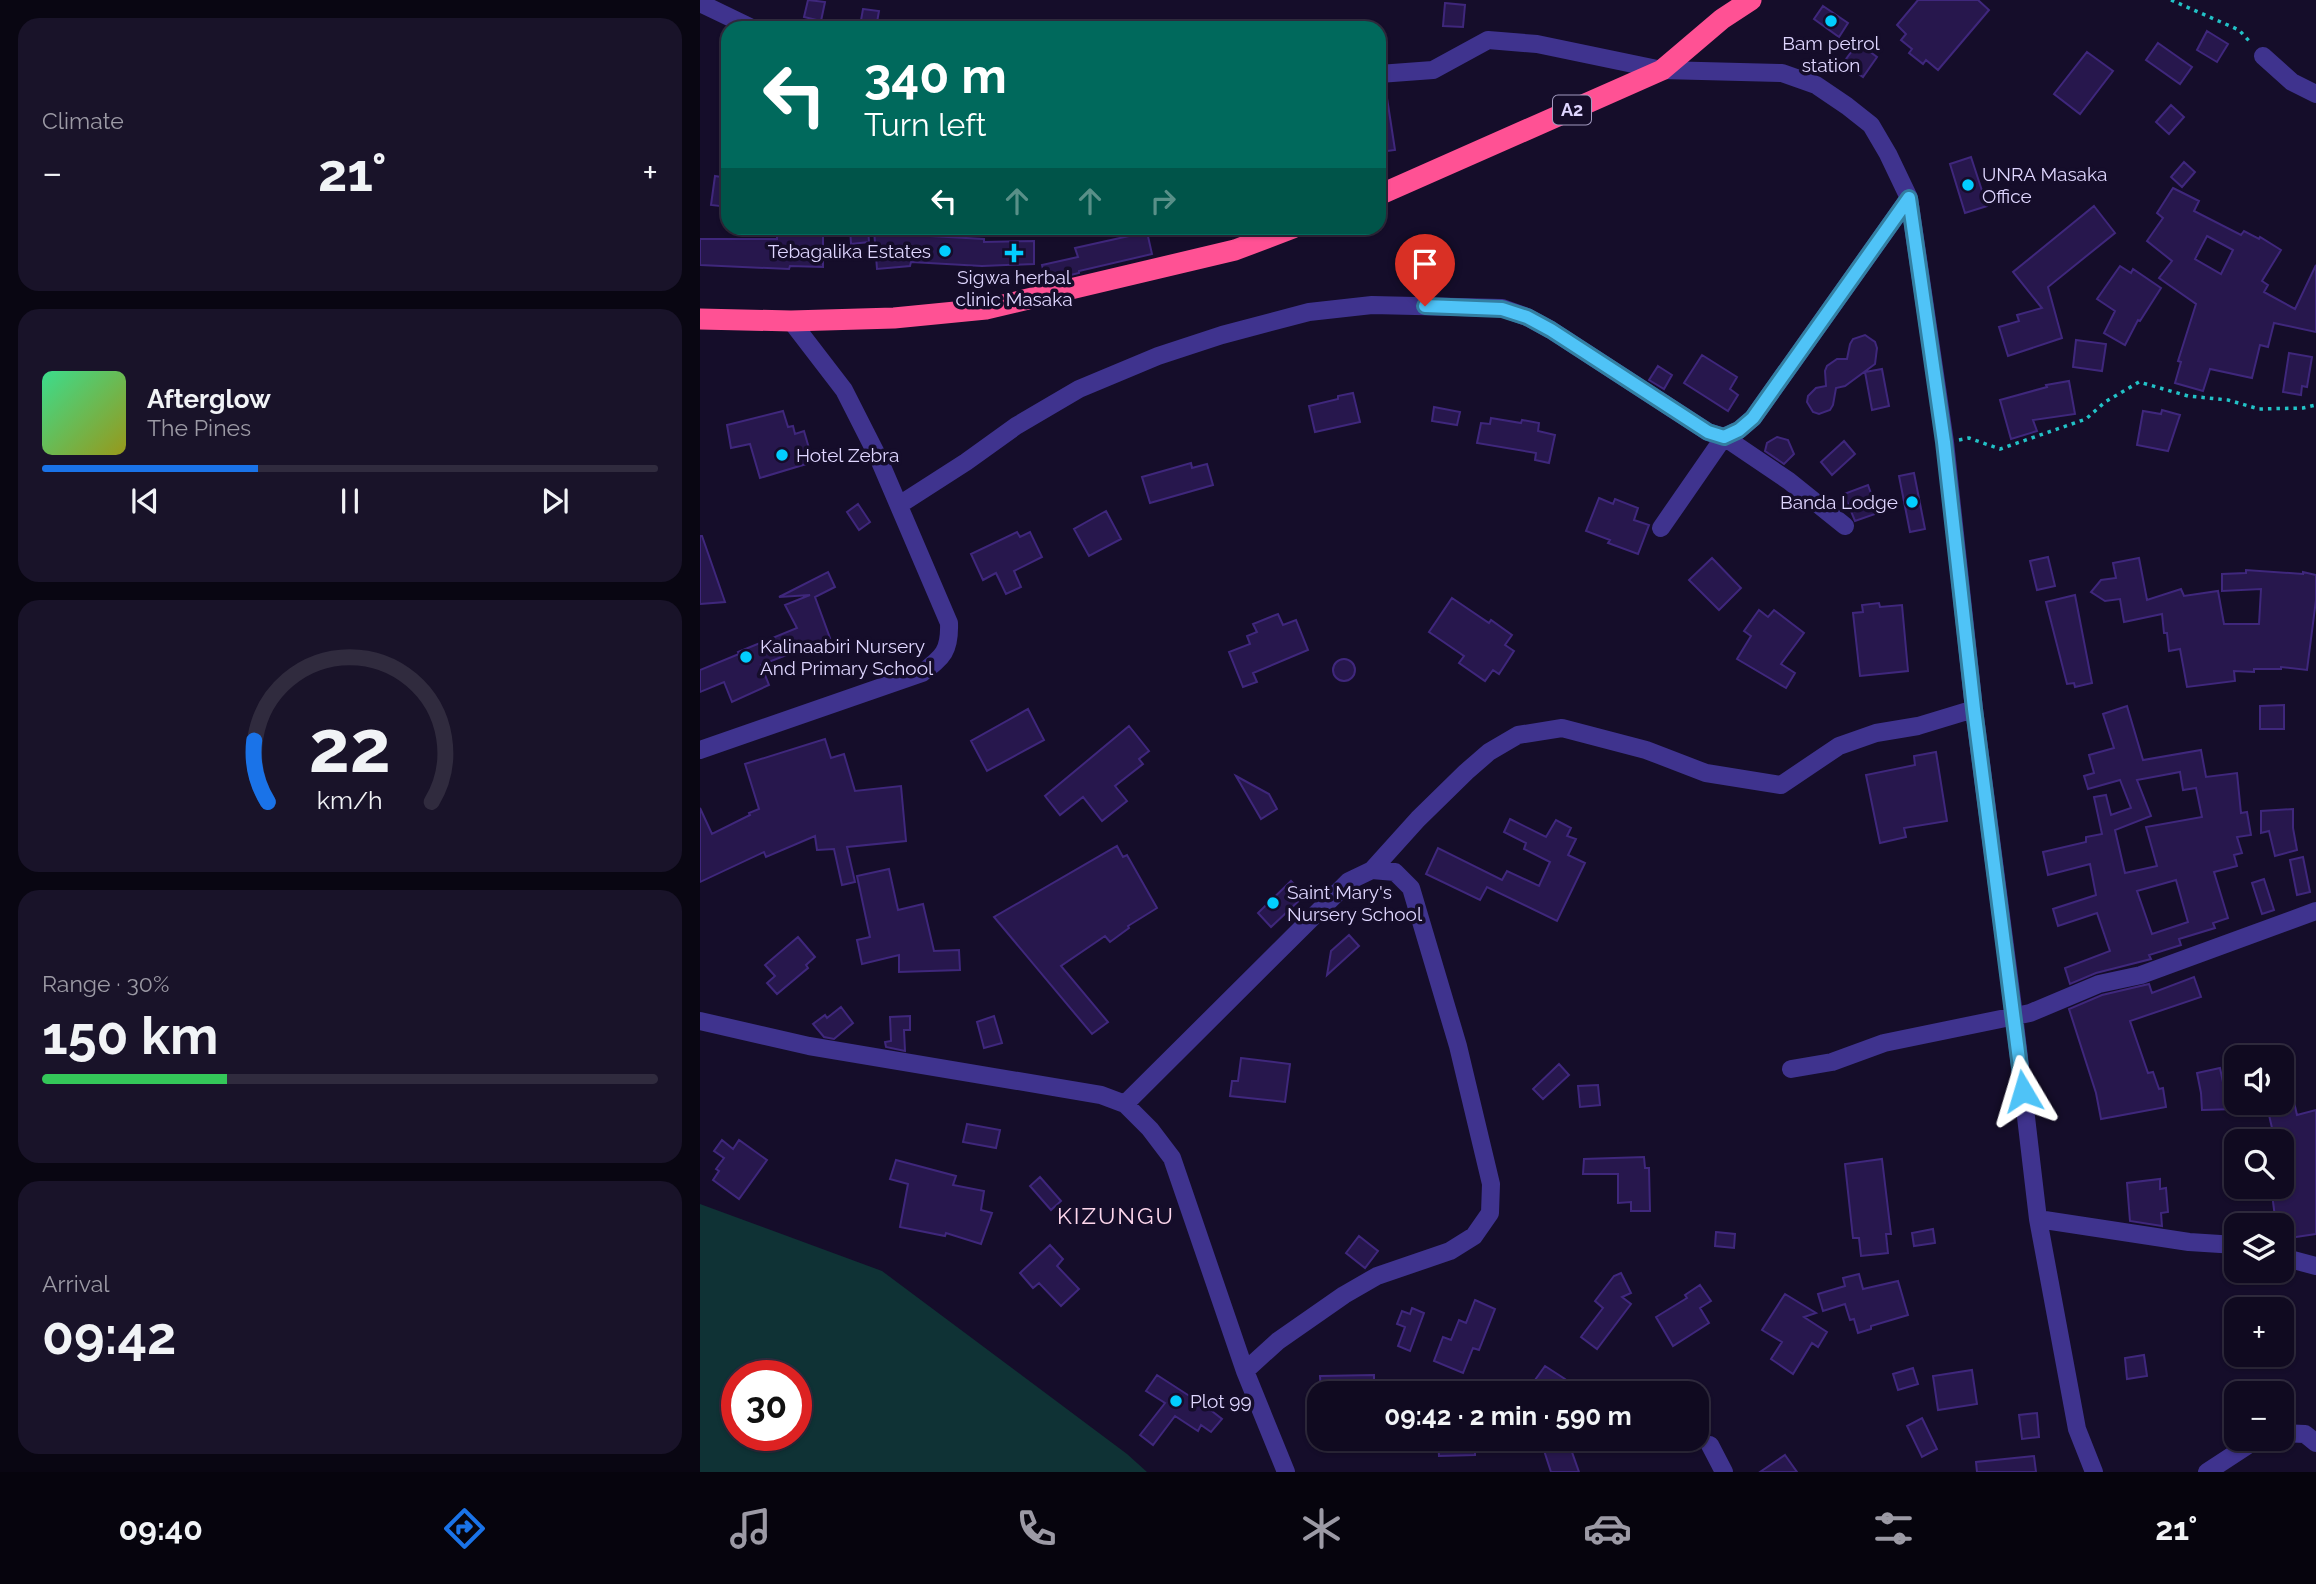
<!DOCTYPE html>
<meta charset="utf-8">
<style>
body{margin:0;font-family:Raleway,sans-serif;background:#191329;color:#f1f3f6;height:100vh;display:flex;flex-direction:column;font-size:26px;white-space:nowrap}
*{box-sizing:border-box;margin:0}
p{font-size:23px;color:#9c9aa5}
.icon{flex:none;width:38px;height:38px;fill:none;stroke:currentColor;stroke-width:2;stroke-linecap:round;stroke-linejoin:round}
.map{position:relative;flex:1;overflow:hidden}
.panel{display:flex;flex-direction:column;gap:18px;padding:18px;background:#090612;width:700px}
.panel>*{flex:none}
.top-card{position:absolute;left:21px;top:21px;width:665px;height:214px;border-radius:21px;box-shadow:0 2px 5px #0004,0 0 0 2px #302b3e;background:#00695c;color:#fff;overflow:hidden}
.fabs{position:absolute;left:1524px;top:1045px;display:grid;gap:14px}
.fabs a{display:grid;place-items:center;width:70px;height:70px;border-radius:14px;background:#100a20;box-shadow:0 2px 5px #0004,0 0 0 2px #302b3e;font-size:35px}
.speed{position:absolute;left:21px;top:1360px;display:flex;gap:14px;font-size:35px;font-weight:700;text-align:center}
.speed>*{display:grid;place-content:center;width:91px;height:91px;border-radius:50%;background:#100a20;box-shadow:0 2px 5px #0004,0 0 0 2px #302b3e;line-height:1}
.speed .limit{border:10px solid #d22;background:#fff;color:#111}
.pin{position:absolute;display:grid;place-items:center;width:60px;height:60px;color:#fff;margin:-72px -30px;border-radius:50% 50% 50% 0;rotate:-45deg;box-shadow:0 0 7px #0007}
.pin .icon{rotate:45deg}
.me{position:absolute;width:77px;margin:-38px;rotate:353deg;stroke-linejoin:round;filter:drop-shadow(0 0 5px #0008)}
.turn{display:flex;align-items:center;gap:24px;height:147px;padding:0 28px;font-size:32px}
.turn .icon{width:91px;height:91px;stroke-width:2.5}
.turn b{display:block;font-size:49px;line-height:60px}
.lanes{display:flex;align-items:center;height:66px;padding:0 28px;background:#0003;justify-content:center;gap:35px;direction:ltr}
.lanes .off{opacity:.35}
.big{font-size:52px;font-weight:700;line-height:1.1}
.panel .tile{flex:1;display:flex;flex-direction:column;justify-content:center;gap:10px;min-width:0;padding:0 24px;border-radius:21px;background:#191329}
.panel .dial{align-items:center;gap:0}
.dial svg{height:182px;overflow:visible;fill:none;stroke:#302b3e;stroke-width:7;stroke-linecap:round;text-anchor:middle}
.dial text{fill:#f1f3f6;stroke:none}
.song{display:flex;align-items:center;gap:21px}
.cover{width:84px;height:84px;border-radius:10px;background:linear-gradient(135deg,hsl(150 70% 55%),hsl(60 70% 35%))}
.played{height:7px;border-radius:4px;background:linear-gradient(90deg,#1a73e8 35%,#302b3e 35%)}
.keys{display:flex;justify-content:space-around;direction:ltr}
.heat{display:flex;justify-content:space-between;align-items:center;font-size:38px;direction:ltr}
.charge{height:10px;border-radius:5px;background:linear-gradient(90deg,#34c759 30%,#302b3e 0)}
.trip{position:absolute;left:607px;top:1381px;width:402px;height:70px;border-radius:21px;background:#100a20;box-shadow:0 2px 5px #0004,0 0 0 2px #302b3e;font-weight:700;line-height:70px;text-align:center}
.menu{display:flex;height:112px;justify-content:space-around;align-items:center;background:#06040d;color:#9c9aa5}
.menu .icon{width:49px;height:49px}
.menu .selected{color:#1a73e8}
.menu b{font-size:32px;color:#f1f3f6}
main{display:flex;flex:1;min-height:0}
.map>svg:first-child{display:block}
</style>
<main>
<section class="panel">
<div class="tile"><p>Climate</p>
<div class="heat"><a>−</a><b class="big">21°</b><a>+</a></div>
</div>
<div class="tile">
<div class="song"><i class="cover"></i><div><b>Afterglow</b><p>The Pines</p></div></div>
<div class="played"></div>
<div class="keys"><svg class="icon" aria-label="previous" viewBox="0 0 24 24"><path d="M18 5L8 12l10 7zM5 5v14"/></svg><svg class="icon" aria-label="pause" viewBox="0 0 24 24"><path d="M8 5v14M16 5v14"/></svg><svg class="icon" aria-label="next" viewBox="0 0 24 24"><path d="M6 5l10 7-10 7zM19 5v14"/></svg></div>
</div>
<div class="tile dial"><svg viewBox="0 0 100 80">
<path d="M14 69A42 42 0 1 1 86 69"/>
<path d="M14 69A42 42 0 0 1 8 42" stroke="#1a73e8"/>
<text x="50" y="56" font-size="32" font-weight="700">22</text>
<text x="50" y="72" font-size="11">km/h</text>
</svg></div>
<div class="tile"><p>Range · 30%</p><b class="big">150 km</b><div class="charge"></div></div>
<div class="tile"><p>Arrival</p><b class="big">09:42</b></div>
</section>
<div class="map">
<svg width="1616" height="1472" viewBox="0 0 1616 1472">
<rect width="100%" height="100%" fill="#150d2a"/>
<path fill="#0f3235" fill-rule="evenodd" d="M0,1204L182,1271L427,1454L447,1472H0ZM37,1376H96V1435H37Z"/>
<path fill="#27174d" stroke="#3f277c" stroke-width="2" fill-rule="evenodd" d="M108,0L125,2L121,21L104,17Z
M1218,0H1278L1289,10L1238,70L1226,60L1223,64L1209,53L1212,49L1201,40L1206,34L1197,25Z
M745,3L765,5L763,27L743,26Z
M1123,6L1148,23L1139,37L1114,19Z
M163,9L179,11L176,28L160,26Z
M1507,31L1528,44L1517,62L1497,50Z
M1158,43L1177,57L1163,77L1143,63Z
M1458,43L1492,67L1480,84L1446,60Z
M1387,52L1413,71L1380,114L1354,94Z
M687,98L695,150L679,152V99Z
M1471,105L1484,117L1469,134L1456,122Z
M1271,157L1287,206L1265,213L1250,164Z
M1484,162L1495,172L1482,187L1471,177Z
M15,176L28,178V207L11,205Z
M1473,188L1499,201L1494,211L1541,235L1544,231L1559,239L1560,237L1581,250L1562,281L1568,285L1564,292L1595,309L1616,265V332L1574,323L1568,347L1560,345L1552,378L1510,369L1503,391L1475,383L1481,362L1478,361L1496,304L1459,278L1472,261L1447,241L1463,218L1457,213ZM1507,236L1533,250L1521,274L1495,259Z
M1394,206L1415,233L1348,287L1362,338L1308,356L1299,327L1319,321L1317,315L1342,308L1313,272Z
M93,228H123V267L90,266L89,269L0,265V239H77V236H93Z
M150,228H168L169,242L151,244Z
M195,228V234L284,239V242L334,241V264L282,266L211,262L210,266L177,269L174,230Z
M447,232L452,254L379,271V273L346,281L342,265L378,257L375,248Z
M1420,266L1431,273L1433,269L1461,288L1440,321L1438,320L1425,345L1404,333L1415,311L1397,299Z
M1165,335L1175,342L1177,348L1175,364L1145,386L1136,388L1133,405L1130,410L1119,414L1113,412L1107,402L1108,396L1116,388L1126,386L1125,371L1127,366L1137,359H1147L1150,344L1153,339Z
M1376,340L1406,344L1402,371L1373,367Z
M1589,353L1612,357L1607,387L1602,386L1601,395L1583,392Z
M1002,355L1037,377L1030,389L1038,395L1028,411L984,383Z
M958,366L972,375L964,389L949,380Z
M1182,369L1189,406L1172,410L1165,372Z
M1369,381L1375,414L1333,420L1337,431L1311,439L1300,400L1347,387L1346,385Z
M653,393L660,422L615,432L609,406L638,399V396Z
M734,407L760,412L757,425L732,421Z
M1462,410L1480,415L1468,451L1437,445L1443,411L1461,414Z
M83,411L88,427L93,426L95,434L104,431L113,462L60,478L50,444L31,448L27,425Z
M791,418L821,423L822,420L839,423L838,431L855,435L849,463L835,460L836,453L777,443L781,423L790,424Z
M1077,437L1088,440L1094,454L1084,464L1065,451L1067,443Z
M1144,441L1155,454L1132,475L1121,462Z
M491,463L492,468L507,464L513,485L450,503L442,477Z
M1214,473L1225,529L1210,532L1199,476Z
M1168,485L1178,513L1155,521L1144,494Z
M899,498L913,504L915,499L938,508L934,520L949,525L938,554L908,543L910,540L886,531Z
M158,504L170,522L159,530L147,512Z
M406,511L421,539L389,556L374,529Z
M317,532L320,537L330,532L342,557L314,571L321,587L306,594L296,573L283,580L271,554Z
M0,536H2L25,602L0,604Z
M1348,557L1355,586L1337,590L1330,561Z
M1012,558L1041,588L1019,610L989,580Z
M1439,558L1447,600L1481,589L1484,596L1518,591L1524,624H1559L1561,589L1522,591V574L1546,573V570L1603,574V572L1616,575V600L1607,670L1581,667V669H1554V672L1534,671L1535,681L1487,687L1480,649L1469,651L1467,633H1464L1462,614L1424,622L1420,599L1405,601L1391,592L1401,580L1416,578L1413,563Z
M128,572L135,587L115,597L130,638L61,665L69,685L32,702L24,682L0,692V670L39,654L38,652L97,628L85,605L110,595L79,597Z
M1375,595L1392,683L1375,687L1374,683L1367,684L1346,602Z
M752,598L789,623L791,620L812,635L805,645L814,651L799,674L793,670L785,681L759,663L764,656L729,632Z
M1179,603L1180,607L1202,605L1208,671L1160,676L1153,613L1163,612L1162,605Z
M1059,610L1068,617L1074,610L1104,633L1081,664L1095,673L1086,688L1037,659L1051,636L1044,631Z
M578,614L583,625L596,620L608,650L553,673L557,682L543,687L529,652L550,644L547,636L557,632L553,624Z
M633 670a11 11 0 1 1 22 0a11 11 0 1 1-22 0Z
M1584,705V729H1560V706Z
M1427,706L1443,760L1501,750L1506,777L1537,773L1541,813L1547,812L1551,835L1537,837L1542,853L1534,855L1537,866L1514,872L1528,918L1513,923L1515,928L1479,939L1481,945L1449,955L1451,959L1396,973L1370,984L1365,968L1410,951L1397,913L1358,926L1353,909L1396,895L1390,864L1348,875L1343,852L1386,842V837L1402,834L1394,797L1406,795L1411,815L1431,808L1420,780L1388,789L1384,776L1394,773L1389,755L1414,748L1403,714ZM1480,772L1483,790L1496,788L1502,817L1446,827L1457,866L1425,873L1415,830L1451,816L1437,780ZM1476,880L1488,922L1452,934L1437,891Z
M328,709L344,740L287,771L271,741Z
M429,726L449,751L439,759L443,764L415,786L427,801L402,821L383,797L360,815L345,796Z
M125,739L131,758L144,754L155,791L201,786L206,841L147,847L155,882L142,885L134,849L117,850L115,836L66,857L64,852L0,882V808L12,834L50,815L49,813L59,809L45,764Z
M1236,752L1247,821L1204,828L1206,837L1180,843L1166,775L1215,765L1214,756Z
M536,776L569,794L577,809L561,819Z
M1593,809V828L1597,850L1575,856L1569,831L1561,833V811Z
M810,819L846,837L856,820L871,828L867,836L876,839L868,855L885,863L857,921L787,887L780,900L726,874L738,848L802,880L807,871L839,886L850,862L824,849L826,843L804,832Z
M417,846L423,857L427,855L457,908L428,926L429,928L410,942L405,936L361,966L408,1022L392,1034L294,917Z
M1603,857L1610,892L1597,895L1590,860Z
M189,869L198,910L223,904L234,951L259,950L260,970L199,972V955L162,964L157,940L170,937L157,876Z
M1564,879L1574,910L1562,914L1552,883Z
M591,881L605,895L571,927L558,913Z
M649,935L659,946L627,975L631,951Z
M98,937L115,957L106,965L108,968L77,994L67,983L75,976L65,965Z
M1494,977L1501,997L1430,1021L1448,1073L1453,1072L1459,1089L1463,1088L1466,1107L1401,1119L1396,1093L1369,1009L1402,995L1449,984L1452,993Z
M141,1007L153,1023L134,1039L124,1037L113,1024L125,1015L127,1018Z
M210,1016V1030H204L205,1051L186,1047L185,1042L191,1041L190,1017Z
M294,1016L302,1043L284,1048L277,1022Z
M541,1058L590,1064L585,1102L530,1096L532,1081H538Z
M859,1064L869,1075L843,1099L833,1089Z
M1520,1068L1524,1087L1536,1086V1109L1502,1110L1501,1093L1497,1073Z
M898,1085L900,1105L880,1107L878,1086Z
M1566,1102H1594L1597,1115L1616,1110V1234L1582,1239V1225H1576L1571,1186H1582V1141H1575Z
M267,1124L300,1130L296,1148L263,1142Z
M22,1140L33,1149L39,1140L67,1160L39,1199L13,1180L19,1171L16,1169L24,1158L14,1151Z
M944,1157L945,1168H949L950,1211H931V1202L918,1203V1174H883L884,1159Z
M1182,1159L1191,1234H1186L1188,1253L1161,1256L1159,1238H1153L1145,1164Z
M196,1160L256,1176L253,1185L284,1191L281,1210L292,1213L281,1244L246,1233L245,1236L200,1227L208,1184L190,1179Z
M340,1177L361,1201L351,1210L330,1186Z
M1460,1179V1189L1466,1188L1468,1212L1461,1213L1462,1226L1430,1221L1427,1183Z
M1233,1229L1235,1243L1214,1246L1212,1233Z
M1016,1232L1035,1234L1034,1248L1015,1246Z
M659,1236L678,1251L665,1268L646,1253Z
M350,1245L363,1259L357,1266L379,1289L361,1306L339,1283L333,1288L320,1273Z
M921,1273L931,1293L922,1297L931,1304L897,1349L881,1337L903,1308L895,1301L914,1276Z
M1159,1274L1163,1289L1198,1281L1208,1315L1171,1326V1329L1158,1333L1154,1319L1150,1320L1145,1304L1123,1311L1118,1294L1145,1286L1143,1278Z
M1000,1285L1011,1301L1000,1308L1009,1323L973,1346L956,1317L987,1298L985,1295Z
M1085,1294L1116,1313L1104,1317L1127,1332L1118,1347L1112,1343L1093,1374L1071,1359L1082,1342L1062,1330Z
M775,1300L795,1309L779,1350L773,1348L763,1373L734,1361L743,1337L751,1340L759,1320L766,1323Z
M712,1308L724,1313L710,1351L698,1346L705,1327L697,1324L702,1311L710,1314Z
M1444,1355L1447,1376L1427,1379L1425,1358Z
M845,1366L865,1379L856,1393H839L830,1387Z
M1213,1368L1218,1384L1198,1390L1193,1374Z
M1272,1370L1277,1404L1238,1410L1233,1376Z
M457,1375L508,1408L522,1419L511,1432L501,1425L498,1431L475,1416L453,1445L440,1435L465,1403L446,1391Z
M674,1375V1393H621L620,1376Z
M1337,1413L1339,1437L1322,1439L1319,1415Z
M1222,1418L1237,1449L1222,1457L1207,1426Z
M738,1438H775V1455L739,1456Z
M840,1438H867L879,1472H851Z
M1085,1455L1097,1472H1060Z
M1334,1456L1336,1472H1277L1276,1462Z"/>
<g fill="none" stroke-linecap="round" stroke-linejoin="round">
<path stroke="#22c2c7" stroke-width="3.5" stroke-dasharray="3.5 5" stroke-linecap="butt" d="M1471,0L1539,30L1551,43
M1259,440L1269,438L1300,449L1386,419L1405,402L1439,382L1488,396L1528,400L1559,409L1603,408L1616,405"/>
<path stroke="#3f338e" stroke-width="18" d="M0,3L52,28
M1563,56L1592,82L1616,94
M679,74L733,70L788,40L837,44L962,70L1082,73L1116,85L1147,106L1171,125L1188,154L1209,198L1245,442L1274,709L1314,1015L1338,1219L1377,1429L1394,1472
M199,505L266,462L316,426L379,389L458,356L522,335L609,312L672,305L802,308L827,317L851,330L1008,432L1024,437L1039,430L1053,418L1209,198
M961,528L1024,437L1089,481L1145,526
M0,750L222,673C243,657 250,651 249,623L178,457L144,390L91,321
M672,870L718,819L766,772L789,752L818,735L862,728L946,750L1006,773L1081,785L1139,746L1176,733L1218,726L1274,709
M0,1021L109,1046L401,1095L425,1104L450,1129L472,1158L545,1371L586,1472
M1091,1069L1132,1062L1184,1043L1330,1013L1399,984L1441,975L1616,911
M425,1104L649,881L672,870L695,872L711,888L758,1046L791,1184L790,1213L774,1236L750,1251L677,1276L644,1295L578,1341L545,1371
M1338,1219L1489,1242L1536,1245
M1582,1257L1616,1266
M1582,1433L1605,1434L1616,1443
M1010,1445L1024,1472
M1507,1472L1559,1438"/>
<path stroke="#ff5194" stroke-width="21" d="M679,195L962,70L1022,19L1051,0
M0,319L91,321L194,318L286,309L535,250L593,228"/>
</g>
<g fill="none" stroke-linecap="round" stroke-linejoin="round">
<defs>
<path id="route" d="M725,306L802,309L827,317L851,330L1008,432L1024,437L1039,430L1053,418L1209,198L1244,442L1274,709L1323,1091"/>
</defs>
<use href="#route" stroke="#337fa1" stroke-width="18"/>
<use href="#route" stroke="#4fc3f7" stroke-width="12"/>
</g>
<g fill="#02ceff" stroke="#150d2a" stroke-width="2.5">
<circle cx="1131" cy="21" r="7"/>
<circle cx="1268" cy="185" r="7"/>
<circle cx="245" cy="251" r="7"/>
<path d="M310.5 242.5h7v7h7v7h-7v7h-7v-7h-7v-7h7z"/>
<circle cx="82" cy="455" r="7"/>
<circle cx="1212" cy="502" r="7"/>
<circle cx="46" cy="657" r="7"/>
<circle cx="573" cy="903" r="7"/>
<circle cx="476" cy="1401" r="7"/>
</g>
<g text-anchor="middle" stroke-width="7" stroke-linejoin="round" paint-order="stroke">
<rect fill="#150d2a" stroke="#a29abf" stroke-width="2" x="853" y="95.5" width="38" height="29" rx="5"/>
<g font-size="18" font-weight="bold" fill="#dfd6ff">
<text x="872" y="116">A2</text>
</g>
<g font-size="19" fill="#dfd6ff" stroke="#150d2a" text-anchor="start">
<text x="1131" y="50" text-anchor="middle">Bam petrol<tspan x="1131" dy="22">station</tspan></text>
<text x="1282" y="181">UNRA Masaka<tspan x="1282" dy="22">Office</tspan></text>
<text x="231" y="258" text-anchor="end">Tebagalika Estates</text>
<text x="314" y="284" text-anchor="middle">Sigwa herbal<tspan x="314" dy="22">clinic Masaka</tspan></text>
<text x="96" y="462">Hotel Zebra</text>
<text x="1198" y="509" text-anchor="end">Banda Lodge</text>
<text x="60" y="653">Kalinaabiri Nursery<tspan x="60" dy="22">And Primary School</tspan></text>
<text x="587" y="899">Saint Mary's<tspan x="587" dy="22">Nursery School</tspan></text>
<text x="490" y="1408">Plot 99</text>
</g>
<g font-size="23" letter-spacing="2" fill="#ffd8ed" stroke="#150d2a">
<text x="416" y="1224">KIZUNGU</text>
</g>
</g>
</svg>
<div class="fabs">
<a><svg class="icon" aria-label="sound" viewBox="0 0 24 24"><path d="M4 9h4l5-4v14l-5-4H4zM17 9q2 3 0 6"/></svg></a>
<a><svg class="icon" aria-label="search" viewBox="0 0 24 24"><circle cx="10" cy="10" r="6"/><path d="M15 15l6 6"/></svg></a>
<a><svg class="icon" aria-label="layers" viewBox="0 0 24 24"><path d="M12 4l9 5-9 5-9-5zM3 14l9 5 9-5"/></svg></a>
<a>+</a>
<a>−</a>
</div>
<div class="speed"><div class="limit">30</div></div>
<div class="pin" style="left:725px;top:306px;background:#d93025"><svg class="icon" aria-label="arrive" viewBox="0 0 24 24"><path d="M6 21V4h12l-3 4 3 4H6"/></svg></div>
<svg class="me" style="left:1323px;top:1091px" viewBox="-20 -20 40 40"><path d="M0-17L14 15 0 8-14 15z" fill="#4fc3f7" stroke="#fff" stroke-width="4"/></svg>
<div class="trip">09:42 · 2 min · 590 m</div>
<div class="top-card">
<div class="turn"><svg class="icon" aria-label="left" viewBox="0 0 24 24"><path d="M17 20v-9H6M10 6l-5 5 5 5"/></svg><div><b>340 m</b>Turn left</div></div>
<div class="lanes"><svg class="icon" aria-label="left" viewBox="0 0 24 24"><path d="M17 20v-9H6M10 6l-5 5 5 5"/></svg><svg class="icon off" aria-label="ahead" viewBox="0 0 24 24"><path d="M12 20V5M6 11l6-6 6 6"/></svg><svg class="icon off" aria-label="ahead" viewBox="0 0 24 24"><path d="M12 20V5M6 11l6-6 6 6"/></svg><svg class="icon off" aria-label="right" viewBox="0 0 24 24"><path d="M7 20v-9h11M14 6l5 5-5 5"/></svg></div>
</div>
</div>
</main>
<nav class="menu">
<b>09:40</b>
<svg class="icon selected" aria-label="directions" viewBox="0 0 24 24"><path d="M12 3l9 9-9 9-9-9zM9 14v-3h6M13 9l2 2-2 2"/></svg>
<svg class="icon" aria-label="music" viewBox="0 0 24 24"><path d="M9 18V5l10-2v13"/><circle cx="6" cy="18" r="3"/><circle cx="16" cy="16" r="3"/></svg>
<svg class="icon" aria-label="phone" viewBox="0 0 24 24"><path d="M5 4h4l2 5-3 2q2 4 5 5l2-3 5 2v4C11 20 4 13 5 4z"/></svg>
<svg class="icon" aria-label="climate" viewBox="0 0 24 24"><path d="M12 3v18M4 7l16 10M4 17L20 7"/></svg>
<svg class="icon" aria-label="car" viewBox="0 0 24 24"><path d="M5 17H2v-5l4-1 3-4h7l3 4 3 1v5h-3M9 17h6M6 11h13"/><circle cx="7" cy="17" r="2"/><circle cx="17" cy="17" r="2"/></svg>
<svg class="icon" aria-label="filters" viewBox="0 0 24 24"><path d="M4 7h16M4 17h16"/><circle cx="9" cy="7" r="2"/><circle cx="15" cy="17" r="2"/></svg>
<b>21°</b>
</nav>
